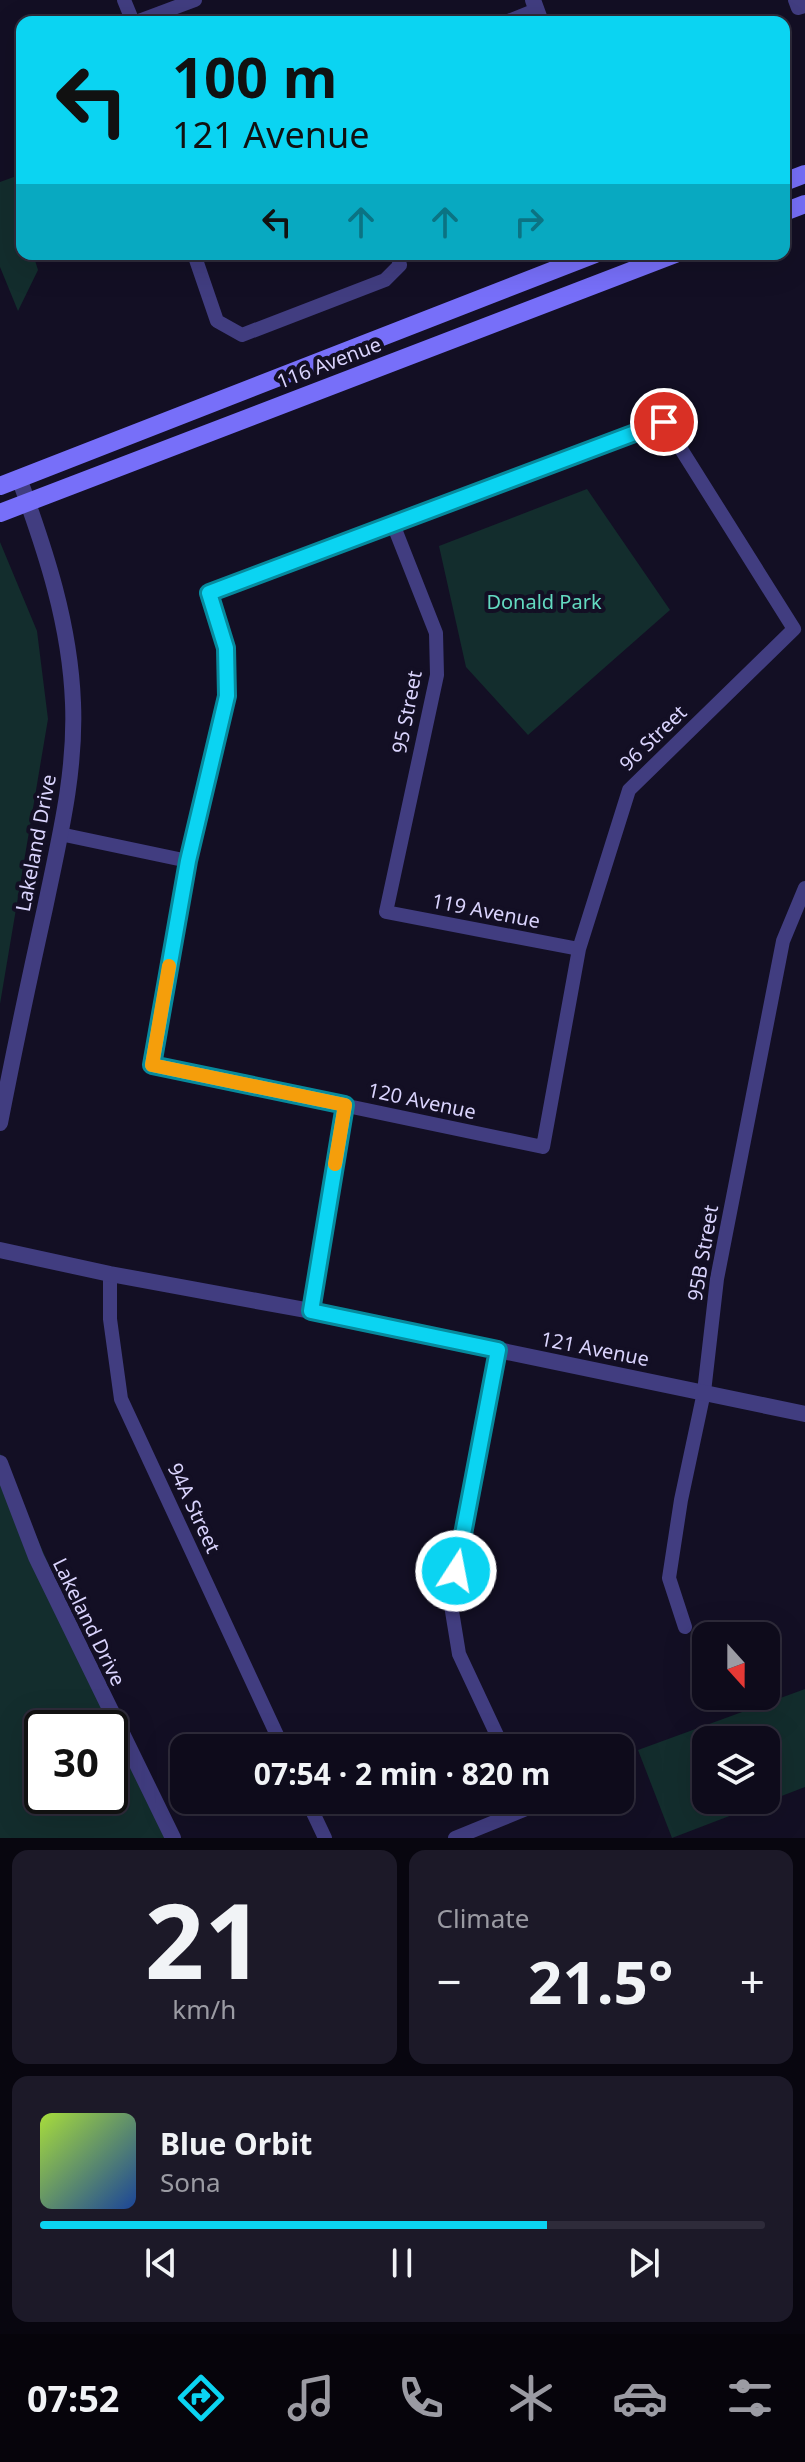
<!DOCTYPE html>
<meta charset="utf-8">
<style>
body{margin:0;font-family:"Noto Sans",sans-serif;background:#1c1928;color:#f1f3f6;height:100vh;display:flex;flex-direction:column;font-size:30px;white-space:nowrap}
*{box-sizing:border-box;margin:0}
p{font-size:26px;color:#9b9ba3}
.icon{flex:none;width:44px;height:44px;fill:none;stroke:currentColor;stroke-width:2;stroke-linecap:round;stroke-linejoin:round}
.map{position:relative;height:1838px;overflow:hidden}
.details{display:flex;flex-direction:column;gap:12px;padding:12px;background:#08060f;flex:1}
.details>*{flex:none}
.guide{position:absolute;left:16px;top:16px;width:774px;height:244px;border-radius:16px;box-shadow:0 8px 32px #0002,0 0 0 2px #2e2b3a;background:#0bd4f2;color:#111;overflow:hidden}
.needle{width:52px;rotate:159deg}
.buttons{position:absolute;left:692px;top:1622px;display:grid;gap:16px}
.buttons a{display:grid;place-items:center;width:88px;height:88px;border-radius:16px;background:#0e0b1b;box-shadow:0 8px 32px #0002,0 0 0 2px #2e2b3a;font-size:40px}
.speed{position:absolute;left:24px;top:1710px;display:flex;gap:16px;font-size:40px;font-weight:700;text-align:center}
.speed>*{display:grid;place-content:center;width:104px;height:104px;border-radius:50%;background:#0e0b1b;box-shadow:0 8px 32px #0002,0 0 0 2px #2e2b3a;line-height:1}
.speed .limit{border:4px solid #111;border-radius:12px;background:#fff;color:#111}
.pin{position:absolute;display:grid;place-items:center;width:68px;height:68px;color:#fff;margin:-34px;border:4px solid #fff;border-radius:50%;box-shadow:0 2px 8px #0007}
.me{position:absolute;width:88px;margin:-44px;rotate:11deg;stroke-linejoin:round;filter:drop-shadow(0 0 6px #0008)}
.turn{display:flex;align-items:center;gap:28px;height:168px;padding:0 24px;font-size:36px}
.turn .icon{width:104px;height:104px;stroke-width:2.5}
.turn b{display:block;font-size:56px;line-height:68px}
.lanes{display:flex;align-items:center;height:76px;padding:0 24px;background:#0003;justify-content:center;gap:40px;direction:ltr}
.lanes .off{opacity:.35}
.big{font-size:60px;font-weight:700;line-height:1.1}
.details .tile{flex:1;display:flex;flex-direction:column;justify-content:center;gap:12px;min-width:0;padding:0 28px;border-radius:16px;background:#1c1928}
.details .dial{align-items:center;gap:0}
.dial b{font-size:104px;line-height:1}
.song{display:flex;align-items:center;gap:24px}
.cover{width:96px;height:96px;border-radius:12px;background:linear-gradient(135deg,hsl(80 70% 55%),hsl(220 70% 35%))}
.played{height:8px;border-radius:4px;background:linear-gradient(90deg,#0bd4f2 70%,#2e2b3a 70%)}
.keys{display:flex;justify-content:space-around;direction:ltr}
.heat{display:flex;justify-content:space-between;align-items:center;font-size:44px;direction:ltr}
.details .tiles{flex:1;display:grid;gap:12px;grid-template-columns:1fr 1fr}
.tile:last-child{grid-column:span 2}
.trip{position:absolute;left:170px;top:1734px;width:464px;height:80px;border-radius:16px;background:#0e0b1b;box-shadow:0 8px 32px #0002,0 0 0 2px #2e2b3a;font-weight:700;line-height:80px;text-align:center}
.tabs{display:flex;height:128px;justify-content:space-around;align-items:center;background:#06040b;color:#9b9ba3}
.tabs .icon{width:56px;height:56px}
.tabs .active{color:#0bd4f2}
.tabs b{font-size:36px;color:#f1f3f6}
.map>svg:first-child{display:block}
</style>
<div class="map">
<svg width="805" height="1838" viewBox="0 0 805 1838">
<rect width="100%" height="100%" fill="#130f24"/>
<path fill="#132d2d" fill-rule="evenodd" d="M22,174V205L19,214L22,223V254H33L38,270L18,311L0,267V182Z
M587,489L670,610L528,735L466,667L439,546Z
M0,542L37,631L48,719L0,1004Z
M0,1453L168,1838H0ZM42,1728H110V1796H42Z
M805,1689V1787L672,1838L638,1750ZM766,1740V1800H706V1740Z"/>
<g fill="none" stroke-linecap="round" stroke-linejoin="round">
<path stroke="#413d80" stroke-width="14" d="M124,0L133,22
M795,0L798,8L805,6
M136,22L195,0
M506,22L536,10
M194,254L217,321L242,335L385,280L400,265L397,254
M664,422L794,629L629,790L579,949L543,1147L152,1065L188,861L227,696L226,648L209,593Z
M393,524L436,633L437,675L386,912L579,949
M60,834L188,861
M110,1274V1319L121,1399L283,1748
M311,1311L345,1105
M498,1350L450,1599L459,1654L503,1748
M685,1627L669,1578L681,1500L704,1392L717,1279L783,941L805,888
M307,1800L325,1838
M455,1838L531,1807L528,1800"/>
<path stroke="#413d80" stroke-width="16" d="M533,0L541,22
M0,1123C14,1051 29,980 45,908C59,840 76,773 73,703C70,624 46,552 19,478
M0,1250L110,1274L311,1311L805,1414
M0,1463L36,1557L173,1838"/>
<path stroke="#776ff9" stroke-width="18" d="M784,182L805,174
M784,212L805,204
M0,486L595,254
M0,513L675,254"/>
</g>
<g fill="none" stroke-linecap="round" stroke-linejoin="round">
<defs>
<path id="route" d="M456,1571L498,1350L311,1311L345,1105L152,1065L188,861L227,696L226,648L209,593L664,422"/>
</defs>
<use href="#route" stroke="#078a9d" stroke-width="20"/>
<use href="#route" stroke="#0bd4f2" stroke-width="14"/>
<path stroke="#f59e0b" stroke-width="14" d="M169,966L152,1065L345,1105L335,1164"/>
</g>
<g text-anchor="middle" stroke-width="8" stroke-linejoin="round" paint-order="stroke">
<g font-size="20" fill="#dad4fd" stroke="#130f24">
<text transform="translate(329 363) rotate(-21)" y="7">116 Avenue</text>
<text transform="translate(407 712) rotate(-79)" y="7">95 Street</text>
<text transform="translate(653 738) rotate(-44)" y="7">96 Street</text>
<text transform="translate(36 843) rotate(-79)" y="7">Lakeland Drive</text>
<text transform="translate(486 911) rotate(11)" y="7">119 Avenue</text>
<text transform="translate(422 1101) rotate(12)" y="7">120 Avenue</text>
<text transform="translate(703 1253) rotate(-80)" y="7">95B Street</text>
<text transform="translate(595 1349) rotate(11)" y="7">121 Avenue</text>
<text transform="translate(194 1508) rotate(65)" y="7">94A Street</text>
<text transform="translate(89 1622) rotate(64)" y="7">Lakeland Drive</text>
</g>
<g font-size="20" fill="#63dac0" stroke="#130f24">
<text x="544" y="609">Donald Park</text>
</g>
</g>
</svg>
<div class="buttons">
<a><svg class="needle" viewBox="-14 -14 28 28"><path d="M0-13l5 13h-10z" fill="#e53935"/><path d="M0 13l5-13h-10z" fill="#9b9ba3"/></svg></a>
<a><svg class="icon" aria-label="layers" viewBox="0 0 24 24"><path d="M12 4l9 5-9 5-9-5zM3 14l9 5 9-5"/></svg></a>
</div>
<div class="speed"><div class="limit">30</div></div>
<div class="pin" style="left:664px;top:422px;background:#d93025"><svg class="icon" aria-label="arrive" viewBox="0 0 24 24"><path d="M6 21V4h12l-3 4 3 4H6"/></svg></div>
<svg class="me" style="left:456px;top:1571px" viewBox="-20 -20 40 40"><circle r="17" fill="#0bd4f2" stroke="#fff" stroke-width="3"/><path d="M0-11L8 9 0 5-8 9z" fill="#fff"/></svg>
<div class="trip">07:54 · 2 min · 820 m</div>
<div class="guide">
<div class="turn"><svg class="icon" aria-label="left" viewBox="0 0 24 24"><path d="M17 20v-9H6M10 6l-5 5 5 5"/></svg><div><b>100 m</b>121 Avenue</div></div>
<div class="lanes"><svg class="icon" aria-label="left" viewBox="0 0 24 24"><path d="M17 20v-9H6M10 6l-5 5 5 5"/></svg><svg class="icon off" aria-label="ahead" viewBox="0 0 24 24"><path d="M12 20V5M6 11l6-6 6 6"/></svg><svg class="icon off" aria-label="ahead" viewBox="0 0 24 24"><path d="M12 20V5M6 11l6-6 6 6"/></svg><svg class="icon off" aria-label="right" viewBox="0 0 24 24"><path d="M7 20v-9h11M14 6l5 5-5 5"/></svg></div>
</div>
</div>
<section class="details">
<div class="tiles">
<div class="tile dial"><b>21</b><p>km/h</p></div>
<div class="tile"><p>Climate</p>
<div class="heat"><a>−</a><b class="big">21.5°</b><a>+</a></div>
</div>
<div class="tile">
<div class="song"><i class="cover"></i><div><b>Blue Orbit</b><p>Sona</p></div></div>
<div class="played"></div>
<div class="keys"><svg class="icon" aria-label="previous" viewBox="0 0 24 24"><path d="M18 5L8 12l10 7zM5 5v14"/></svg><svg class="icon" aria-label="pause" viewBox="0 0 24 24"><path d="M8 5v14M16 5v14"/></svg><svg class="icon" aria-label="next" viewBox="0 0 24 24"><path d="M6 5l10 7-10 7zM19 5v14"/></svg></div>
</div>
</div>
</section>
<nav class="tabs">
<b>07:52</b>
<svg class="icon active" aria-label="directions" viewBox="0 0 24 24"><path d="M12 3l9 9-9 9-9-9zM9 14v-3h6M13 9l2 2-2 2"/></svg>
<svg class="icon" aria-label="music" viewBox="0 0 24 24"><path d="M9 18V5l10-2v13"/><circle cx="6" cy="18" r="3"/><circle cx="16" cy="16" r="3"/></svg>
<svg class="icon" aria-label="phone" viewBox="0 0 24 24"><path d="M5 4h4l2 5-3 2q2 4 5 5l2-3 5 2v4C11 20 4 13 5 4z"/></svg>
<svg class="icon" aria-label="climate" viewBox="0 0 24 24"><path d="M12 3v18M4 7l16 10M4 17L20 7"/></svg>
<svg class="icon" aria-label="car" viewBox="0 0 24 24"><path d="M5 17H2v-5l4-1 3-4h7l3 4 3 1v5h-3M9 17h6M6 11h13"/><circle cx="7" cy="17" r="2"/><circle cx="17" cy="17" r="2"/></svg>
<svg class="icon" aria-label="filters" viewBox="0 0 24 24"><path d="M4 7h16M4 17h16"/><circle cx="9" cy="7" r="2"/><circle cx="15" cy="17" r="2"/></svg>
</nav>
